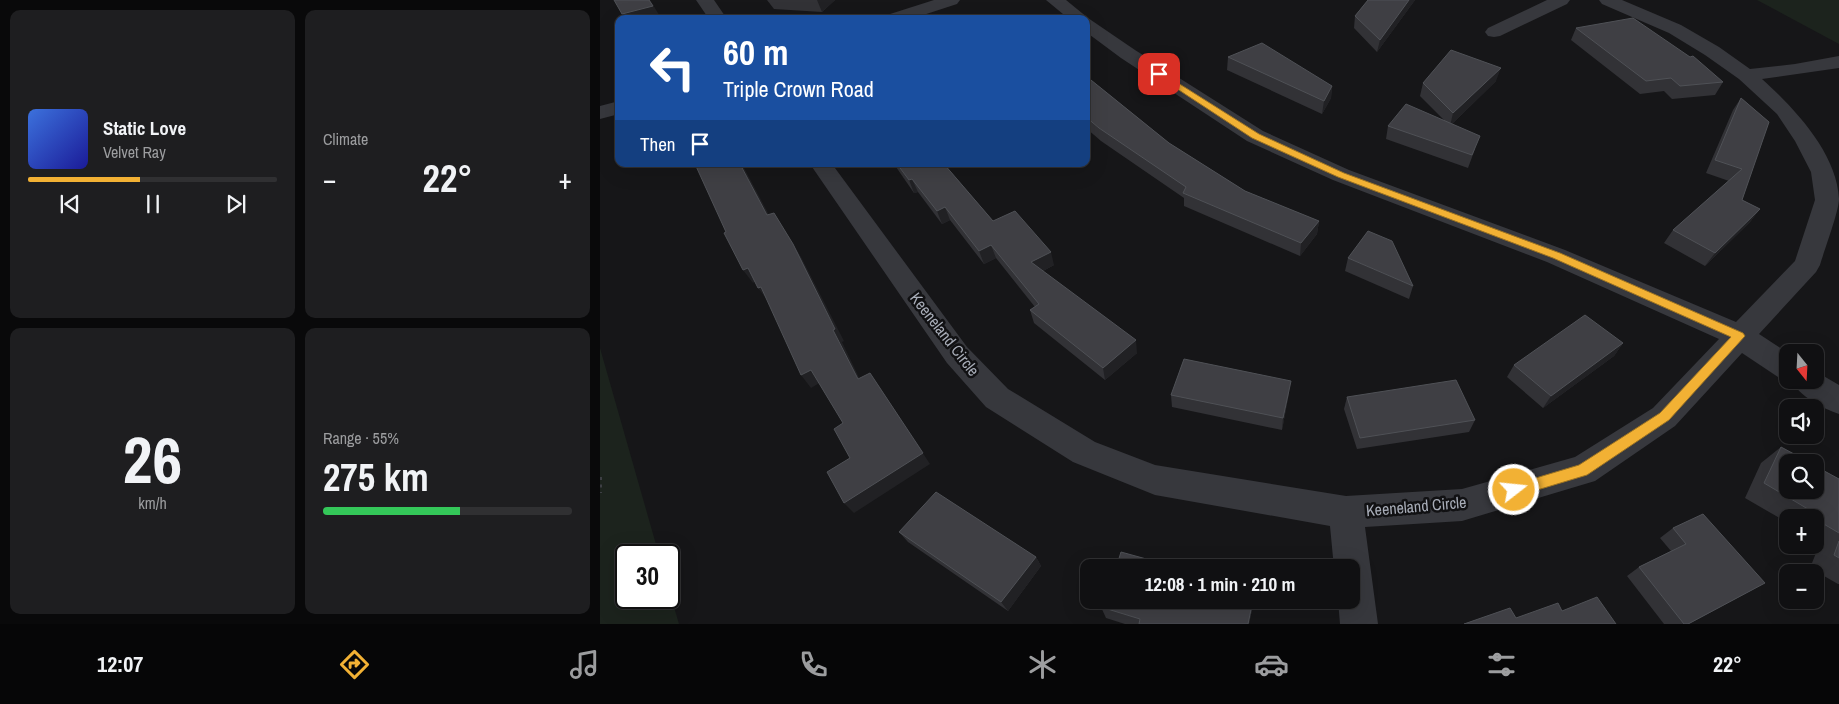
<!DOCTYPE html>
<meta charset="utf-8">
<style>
body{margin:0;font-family:"Archivo Narrow",sans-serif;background:#1e1e20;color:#f1f3f6;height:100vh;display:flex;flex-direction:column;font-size:19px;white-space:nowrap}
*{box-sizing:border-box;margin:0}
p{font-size:16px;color:#9c9d9f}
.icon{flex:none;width:28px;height:28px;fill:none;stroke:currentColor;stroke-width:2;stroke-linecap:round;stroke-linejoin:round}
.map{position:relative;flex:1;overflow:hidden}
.sheet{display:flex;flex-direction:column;gap:10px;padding:10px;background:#09090a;width:600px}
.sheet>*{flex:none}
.banner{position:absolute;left:15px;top:15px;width:475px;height:152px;border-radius:10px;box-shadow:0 5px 20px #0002,0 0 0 1px #303032;background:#1a4fa0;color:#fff;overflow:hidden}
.needle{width:32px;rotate:162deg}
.buttons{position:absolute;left:1179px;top:344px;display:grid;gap:10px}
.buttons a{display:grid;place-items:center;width:45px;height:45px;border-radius:10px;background:#101012;box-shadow:0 5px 20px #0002,0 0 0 1px #303032;font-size:25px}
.speed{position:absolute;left:15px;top:544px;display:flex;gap:10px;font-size:25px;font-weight:700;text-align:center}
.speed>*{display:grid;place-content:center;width:65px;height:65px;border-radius:50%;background:#101012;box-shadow:0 5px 20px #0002,0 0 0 1px #303032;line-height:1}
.speed .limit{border:2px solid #111;border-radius:8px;background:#fff;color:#111}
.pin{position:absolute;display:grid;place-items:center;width:42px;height:42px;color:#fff;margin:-21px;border-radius:10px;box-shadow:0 2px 8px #0006}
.me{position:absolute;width:55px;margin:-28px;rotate:74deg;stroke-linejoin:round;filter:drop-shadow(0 0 4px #0008)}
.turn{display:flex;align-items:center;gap:18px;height:105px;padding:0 25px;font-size:22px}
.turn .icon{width:65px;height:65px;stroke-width:2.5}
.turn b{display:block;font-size:35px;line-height:42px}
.then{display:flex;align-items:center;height:48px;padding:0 25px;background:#0003;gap:10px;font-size:19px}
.big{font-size:38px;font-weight:700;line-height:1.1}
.sheet .tile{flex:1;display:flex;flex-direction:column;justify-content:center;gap:8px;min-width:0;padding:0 18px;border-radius:10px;background:#1e1e20}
.sheet .dial{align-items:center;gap:0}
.dial b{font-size:65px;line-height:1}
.song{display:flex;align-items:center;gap:15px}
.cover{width:60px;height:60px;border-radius:8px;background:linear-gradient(135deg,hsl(220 70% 55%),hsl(240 70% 35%))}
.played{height:5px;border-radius:2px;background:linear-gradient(90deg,#f2b134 45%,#303032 45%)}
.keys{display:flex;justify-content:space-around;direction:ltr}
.heat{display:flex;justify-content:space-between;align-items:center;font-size:28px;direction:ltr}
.charge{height:8px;border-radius:4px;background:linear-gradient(90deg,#34c759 55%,#303032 0)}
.sheet .tiles{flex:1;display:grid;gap:10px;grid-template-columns:repeat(2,1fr)}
.trip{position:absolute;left:480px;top:559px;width:280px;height:50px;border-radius:10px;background:#101012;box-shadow:0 5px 20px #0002,0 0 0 1px #303032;font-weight:700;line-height:50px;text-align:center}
.menu{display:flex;height:80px;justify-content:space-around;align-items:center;background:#060607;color:#9c9d9f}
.menu .icon{width:35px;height:35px}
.menu .active{color:#f2b134}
.menu b{font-size:22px;color:#f1f3f6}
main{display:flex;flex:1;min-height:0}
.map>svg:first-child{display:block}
</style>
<main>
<section class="sheet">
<div class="tiles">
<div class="tile">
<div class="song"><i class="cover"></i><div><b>Static Love</b><p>Velvet Ray</p></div></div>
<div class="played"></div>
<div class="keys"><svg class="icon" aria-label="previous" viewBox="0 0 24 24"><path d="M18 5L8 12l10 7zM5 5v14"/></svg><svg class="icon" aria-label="pause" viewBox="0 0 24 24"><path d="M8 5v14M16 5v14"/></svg><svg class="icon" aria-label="next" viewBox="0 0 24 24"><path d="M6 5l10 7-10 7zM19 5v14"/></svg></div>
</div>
<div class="tile"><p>Climate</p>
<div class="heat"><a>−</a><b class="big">22°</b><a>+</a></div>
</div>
<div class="tile dial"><b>26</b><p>km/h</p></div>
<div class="tile"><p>Range · 55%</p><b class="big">275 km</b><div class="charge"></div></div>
</div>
</section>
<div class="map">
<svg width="1239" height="624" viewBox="0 0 1239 624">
<rect width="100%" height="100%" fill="#161618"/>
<path fill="#1c231d" d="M1157,0H1239V44Z
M0,348L59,555H26V598H69V590L79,624H0Z"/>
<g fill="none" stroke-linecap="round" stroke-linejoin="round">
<path stroke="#3d3f44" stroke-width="4" stroke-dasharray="3 4.5" stroke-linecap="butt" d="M0,477V493"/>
<path fill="#37383d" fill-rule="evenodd" d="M96,0H114L127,19H109Z
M334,0H360L357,4L311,19H284L287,15Z
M446,0H466L488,18L535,50L663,131L749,170L965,250L1136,322L1195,261L1215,200L1211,172L1195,141L1177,114L1139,79L1105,55L1069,33L1002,4L999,0H1022L1081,25L1119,47L1150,69L1195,64L1239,56V68L1162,79C1194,108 1237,153 1239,199C1239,211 1224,251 1220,265L1216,272L1159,334L1188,353V380L1178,377L1142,353L1075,426L995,481L862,521L765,527L778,624H740L738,600H751V568H734L730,526L555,495L473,462L386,407L347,363L210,164H232L367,347L408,389L495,442L555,465L746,496L862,489L975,457L1053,408L1119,339L947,262L733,180L647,141L521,58L486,32V19H469Z
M947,0H970L967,4L900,36L894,37L888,36L885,32L888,28Z
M19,101V114L0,119V106Z
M1215,371L1239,385V414C1222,408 1199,396 1191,380H1215Z"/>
</g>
<path fill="#323236" d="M167,0H235L222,12L174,9Z
M768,0H815L777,52L754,28L755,16Z
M976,28L1123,82L1115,95L1072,99L1064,91L1040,94L971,40Z
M628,57L732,86L731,98L722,114L627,70Z
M486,76L569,143L645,191L719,221L717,234L700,256L584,206V198L501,141L486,128Z
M896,81L852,124L875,149L868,168L786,139L788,126L844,120L820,96L823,83Z
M1141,98L1169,122L1142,200L1160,209L1150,222L1105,266L1064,243L1073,230L1129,181L1106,173L1133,110Z
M294,164H344L393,221L454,265L443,271L537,353L505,380L434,323L430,310L435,307L396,258L384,264L350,220L342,224L318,192L314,193Z
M748,258L813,286L809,299L745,271Z
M1023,343L1014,356L943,408L907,377L914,365Z
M689,393L682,430L572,407L571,395Z
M747,397L875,420L869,432L757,449L744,409Z
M1181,447L1239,479V584H1238L1210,568L1218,548L1214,545H1215V518H1188V523L1145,498L1161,463Z
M1073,528L1165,583L1089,624H1064L1027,576L1039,567L1071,551L1060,538Z
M299,532L436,557L441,566L408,611L308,542Z
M504,600H654L649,624H525L506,618L501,607Z"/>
<path fill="#212124" d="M49,0H50L61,18L26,19L22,14Z
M217,0H235L222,12Z
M809,0H815L777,52L780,40Z
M901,68L896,81L850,126L853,113Z
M732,86L731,98L722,114L724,101Z
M140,164H142L176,228L167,215Z
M312,179L318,192L314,193L309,180Z
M345,207L350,220L342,224L337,211Z
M1160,209L1150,222L1105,266L1115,253Z
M174,213L201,257L244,341L242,342L266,392L258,379Z
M719,221L717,234L700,256L701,243Z
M391,245L396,258L384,264L379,251Z
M451,252L454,265L435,275L431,262Z
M148,268L157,280L153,283L143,270Z
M161,287L168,301L158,288Z
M536,340L537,353L505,380L503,368Z
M1023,343L1014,356L943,408L951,396Z
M211,370L221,382L211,388L201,375Z
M270,373L330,464L254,513L244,503Z
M691,381L689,393L682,430L683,418Z
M436,557L441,566L408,611L401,602Z
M653,600H654L649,624H648Z"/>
<path fill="#3f3f44" stroke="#4f5156" d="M14,0H49L53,6L22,14Z
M768,0H809L780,40L755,16Z
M417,15V19H385Z
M1033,18L1090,57L1093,56L1123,82L1080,86L1071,78L1046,81L976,28Z
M662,43L732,86L724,101L628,57Z
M851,50L901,68L853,113L823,83Z
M486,76L569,143L645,191L719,221L701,243L583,193L586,187L499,128L486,117Z
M1141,98L1169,122L1142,200L1160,209L1115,253L1073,230L1142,169L1115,160Z
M806,104L880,136L872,155L788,126Z
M95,164H140L167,215L174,213L193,244L235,329L233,330L258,379L270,373L323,453L244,503L227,472L250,458L234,429L243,423L211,370L201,375L161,287L158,288L148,268L143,270L124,233L126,232Z
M297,164H344L393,221L415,211L451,252L431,262L536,340L503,368L430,310L439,304L391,245L379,251L345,207L337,211L312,179L309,180Z
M768,231L792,241L813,286L748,258Z
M985,315L1023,343L951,396L914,365Z
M584,359L691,381L683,418L571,395Z
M856,380L875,420L760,438L747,397Z
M1181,447L1209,462H1188V490H1215V466L1239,479V533L1217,520L1218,515L1164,483Z
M336,492L436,557L401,602L299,532Z
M1103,514L1165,583L1088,624H1084L1039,567L1086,544L1073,528Z
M1239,541V558L1234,555Z
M521,552L579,568H516Z
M997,597L1016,624H864L910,608L916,618L958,603L962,611Z
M504,600H653L648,624H539L540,619L501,607Z"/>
<path fill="#f2b134" stroke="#9d7322" d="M559,71L659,134L744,173L960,253L1143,333L1145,336L1069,420L987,475L914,497L909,495L907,490L909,486L979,465L1060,413L1131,337L953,258L738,177L652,138L556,75L555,74Z"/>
<g text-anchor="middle" stroke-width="5" stroke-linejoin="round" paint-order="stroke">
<g font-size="16" fill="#a8adb8" stroke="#111113">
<text transform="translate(345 334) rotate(52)" y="6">Keeneland Circle</text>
<text transform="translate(816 506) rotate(-5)" y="6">Keeneland Circle</text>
</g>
</g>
</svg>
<div class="buttons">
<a><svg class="needle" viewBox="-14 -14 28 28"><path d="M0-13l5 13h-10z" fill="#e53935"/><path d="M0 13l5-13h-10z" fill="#9c9d9f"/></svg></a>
<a><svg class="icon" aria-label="sound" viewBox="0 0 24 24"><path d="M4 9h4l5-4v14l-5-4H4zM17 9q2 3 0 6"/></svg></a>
<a><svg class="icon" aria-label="search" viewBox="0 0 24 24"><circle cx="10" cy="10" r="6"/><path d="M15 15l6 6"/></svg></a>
<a>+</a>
<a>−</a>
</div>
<div class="speed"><div class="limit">30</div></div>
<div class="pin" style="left:559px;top:74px;background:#d93025"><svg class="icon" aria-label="arrive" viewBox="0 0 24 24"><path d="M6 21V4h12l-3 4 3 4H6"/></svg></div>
<svg class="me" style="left:914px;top:490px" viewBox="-20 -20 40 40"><circle r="17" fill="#f2b134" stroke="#fff" stroke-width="3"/><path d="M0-11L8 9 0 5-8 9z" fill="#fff"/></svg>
<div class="trip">12:08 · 1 min · 210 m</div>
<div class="banner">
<div class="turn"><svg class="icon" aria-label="left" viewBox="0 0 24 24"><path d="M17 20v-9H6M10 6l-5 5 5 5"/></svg><div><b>60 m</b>Triple Crown Road</div></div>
<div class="then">Then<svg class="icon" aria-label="arrive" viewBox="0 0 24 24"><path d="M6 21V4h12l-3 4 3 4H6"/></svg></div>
</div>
</div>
</main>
<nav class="menu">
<b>12:07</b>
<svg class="icon active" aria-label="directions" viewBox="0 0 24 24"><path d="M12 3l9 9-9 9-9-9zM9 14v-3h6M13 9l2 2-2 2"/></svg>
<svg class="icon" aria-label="music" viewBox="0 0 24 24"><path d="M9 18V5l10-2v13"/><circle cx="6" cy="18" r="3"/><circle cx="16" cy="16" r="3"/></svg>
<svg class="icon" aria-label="phone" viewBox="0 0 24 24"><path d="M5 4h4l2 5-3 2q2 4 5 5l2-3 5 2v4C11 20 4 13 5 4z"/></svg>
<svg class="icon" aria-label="climate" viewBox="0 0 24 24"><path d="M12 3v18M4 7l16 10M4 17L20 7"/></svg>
<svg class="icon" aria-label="car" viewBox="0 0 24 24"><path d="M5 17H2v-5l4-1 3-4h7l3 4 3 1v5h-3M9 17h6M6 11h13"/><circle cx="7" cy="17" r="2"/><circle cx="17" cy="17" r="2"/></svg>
<svg class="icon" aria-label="filters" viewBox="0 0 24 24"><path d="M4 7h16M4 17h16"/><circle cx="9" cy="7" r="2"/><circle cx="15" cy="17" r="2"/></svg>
<b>22°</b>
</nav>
